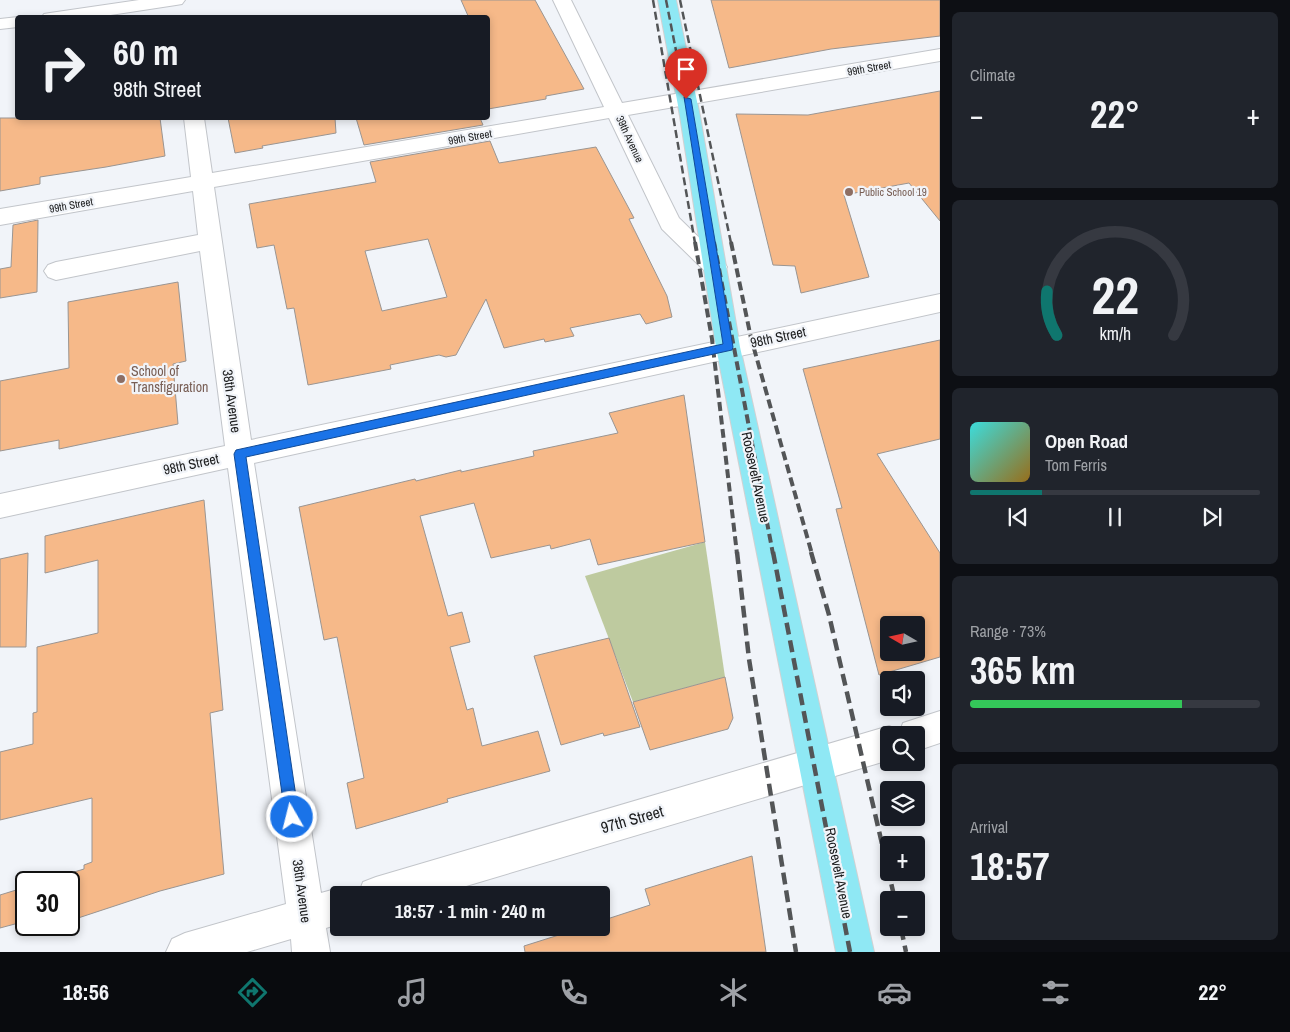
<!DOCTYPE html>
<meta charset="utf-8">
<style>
body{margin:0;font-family:"Archivo Narrow",sans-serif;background:#20242c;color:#f1f3f6;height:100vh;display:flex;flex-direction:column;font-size:19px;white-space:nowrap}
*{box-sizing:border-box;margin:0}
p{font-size:16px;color:#9ea1a6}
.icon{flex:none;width:28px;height:28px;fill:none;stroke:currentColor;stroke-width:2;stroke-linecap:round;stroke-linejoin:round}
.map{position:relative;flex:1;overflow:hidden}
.side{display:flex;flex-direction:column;gap:12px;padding:12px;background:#0d0f14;width:350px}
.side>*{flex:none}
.banner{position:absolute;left:15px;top:15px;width:475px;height:105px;border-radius:5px;box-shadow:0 2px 8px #0003;background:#171b24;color:#f1f3f6;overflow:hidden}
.needle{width:32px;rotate:279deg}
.tools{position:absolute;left:880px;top:616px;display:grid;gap:10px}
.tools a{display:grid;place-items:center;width:45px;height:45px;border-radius:5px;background:#171b24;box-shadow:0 2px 8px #0003;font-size:25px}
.speed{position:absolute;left:15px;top:871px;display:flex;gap:10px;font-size:25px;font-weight:700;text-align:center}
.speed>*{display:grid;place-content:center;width:65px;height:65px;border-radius:50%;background:#171b24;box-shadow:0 2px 8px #0003;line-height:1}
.speed .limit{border:2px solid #111;border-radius:8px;background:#fff;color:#111}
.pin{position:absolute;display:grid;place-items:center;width:42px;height:42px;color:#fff;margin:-51px -21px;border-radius:50% 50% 50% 0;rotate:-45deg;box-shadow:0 0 5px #0007}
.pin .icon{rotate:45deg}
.me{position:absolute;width:55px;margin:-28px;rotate:352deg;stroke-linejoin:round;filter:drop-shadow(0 0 4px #0008)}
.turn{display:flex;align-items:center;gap:18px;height:105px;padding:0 15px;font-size:22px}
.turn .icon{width:65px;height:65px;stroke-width:2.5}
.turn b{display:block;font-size:35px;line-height:42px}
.big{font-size:38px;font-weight:800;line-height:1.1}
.side .tile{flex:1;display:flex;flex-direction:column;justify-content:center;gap:8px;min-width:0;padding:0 18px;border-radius:8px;background:#20242c}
.side .dial{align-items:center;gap:0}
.dial svg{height:130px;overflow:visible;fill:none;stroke:#363941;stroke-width:7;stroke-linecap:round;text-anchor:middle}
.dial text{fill:#f1f3f6;stroke:none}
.song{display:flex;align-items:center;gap:15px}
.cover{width:60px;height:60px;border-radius:8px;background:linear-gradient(135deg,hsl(180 70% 55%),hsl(40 70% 35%))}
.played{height:5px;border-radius:2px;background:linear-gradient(90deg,#0f766e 25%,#363941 25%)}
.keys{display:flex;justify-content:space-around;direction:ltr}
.heat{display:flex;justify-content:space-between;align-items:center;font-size:28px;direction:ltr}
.charge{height:8px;border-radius:4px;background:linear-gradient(90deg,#34c759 73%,#363941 0)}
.trip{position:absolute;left:330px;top:886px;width:280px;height:50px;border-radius:5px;background:#171b24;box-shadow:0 2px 8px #0003;font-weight:800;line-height:50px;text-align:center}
.dock{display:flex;height:80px;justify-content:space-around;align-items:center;background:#090b0e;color:#9ea1a6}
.dock .icon{width:35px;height:35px}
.dock .selected{color:#0f766e}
.dock b{font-size:22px;color:#f1f3f6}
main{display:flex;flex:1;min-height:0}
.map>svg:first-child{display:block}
</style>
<main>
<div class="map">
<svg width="940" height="952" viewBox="0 0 940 952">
<rect width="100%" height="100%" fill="#f1f4f9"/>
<path fill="#beca9f" d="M705,542L725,677L633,702L585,576Z"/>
<path fill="#f6b989" stroke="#9a9592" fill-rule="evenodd" d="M461,0H535L584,89L546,96V99L488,109V18H469Z
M711,0H940V36L831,49L729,68Z
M940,91V221L909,183L844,195L869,277L801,293L795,266L773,265L736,114L808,115Z
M0,118H160L165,156L106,167L40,177V184L0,191Z
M228,118H335L336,133L262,146L263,148L235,153Z
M356,118H480L483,125L364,145Z
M490,141L499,163L596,147L634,218L629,219L667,296L672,317L646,324L640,314L570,328L574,336L545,342L544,339L504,348L486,299L456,355L446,357L439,355L390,365L391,369L308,385L294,308L287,309L274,245L257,248L249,204L376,182L370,162ZM428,239L447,297L382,311L365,251Z
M38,220L37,292L0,298V269L11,267L13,225Z
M178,282L186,361L173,364L178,424L59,449V440L0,451V381L69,368L68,302Z
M940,340V439L877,454L940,553V657L879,675L836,509L842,508L803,369ZM889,625H916V652H889Z
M684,395L705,542L598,565L590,539L551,549L550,545L491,558L474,503L420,516L448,616L462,612L470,642L450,647L467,710L473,708L482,746L538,731L550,771L447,799L448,802L356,829L347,783L364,778L337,637L324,640L299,507L415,479L416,481L461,470V472L534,456L533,451L618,433L609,413Z
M204,500L223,710L210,713L224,874L160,891L69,921V882H41L84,869V865L92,862V798L0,820V752L33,744V713L37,712V647L98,633V560L45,573V536Z
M28,553L26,647H0V559Z
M609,638L640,727L604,736L603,733L561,745L534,656Z
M725,677L733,718L728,729L650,750L633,702Z
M752,856L766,952H525L524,946L581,928H601V921L650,905L645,889Z
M26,887V921L0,928V895Z"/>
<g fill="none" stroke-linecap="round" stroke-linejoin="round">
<defs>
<path id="minor" d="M139,0H185L182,4L176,5L91,18H41L44,14L50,13Z
M553,0H571L622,103L940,49V61L628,115L679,218L723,261L727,267L723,273L715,275L707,273L662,229L609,118L214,187L251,440L940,294V312L254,463L321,893L339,888L353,895H339V924L326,928L330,952H292L291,939L247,952H166L172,939L185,933L286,904L228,468L0,518V494L225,446L200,251L56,280L48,277L44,271L48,265L56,262L198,235L193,191L0,225V209L191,177L184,118H204L212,173L604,107Z
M18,17L22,18H18V27L0,29V19Z
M940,711V743L916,751V735H889V760L436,895H358L363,882L376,877L889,726L900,731L903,723Z"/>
<path id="major" d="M658,0H676L700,116L740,347L874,952H836L716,347L680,116Z"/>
</defs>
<use href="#minor" stroke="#c2c5ca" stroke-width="2"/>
<use href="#major" stroke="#d1d1d2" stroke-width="2"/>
<use href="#minor" fill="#fff" fill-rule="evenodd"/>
<use href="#major" fill="#8fe8f4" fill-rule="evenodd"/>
<path stroke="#535557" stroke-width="2.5" stroke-dasharray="8 4" stroke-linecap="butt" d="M653,0L695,243
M666,0L714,243
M680,0L731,243"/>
<path stroke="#535557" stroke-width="4" stroke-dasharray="9 4.5" stroke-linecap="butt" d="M695,242L712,339L737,554
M714,242L773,554
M731,242L751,338L812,554"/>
<path stroke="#535557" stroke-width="4.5" stroke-dasharray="12 6" stroke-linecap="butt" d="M737,552L749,659L796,952
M773,552L850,952
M811,552L829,615L895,900
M901,928L906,952"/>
</g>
<path fill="#1a73e8" stroke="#114b97" d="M684,97L691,99L733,347L732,350L246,457L299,817L297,822L292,824L286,822L234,454L236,450L723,344Z"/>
<g fill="#8d6e63" stroke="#f1f4f9" stroke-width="2">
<circle cx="849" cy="192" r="5"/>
<circle cx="121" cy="379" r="5"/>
</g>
<g text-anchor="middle" stroke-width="4.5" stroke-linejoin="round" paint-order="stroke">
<g font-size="11" fill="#1a1b1c" stroke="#f1f4f9">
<text transform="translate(869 68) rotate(-10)" y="4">99th Street</text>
<text transform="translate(470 137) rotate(-10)" y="4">99th Street</text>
<text transform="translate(630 139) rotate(65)" y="4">39th Avenue</text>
<text transform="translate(71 205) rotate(-10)" y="4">99th Street</text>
</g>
<g font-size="11" fill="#785e54" stroke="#f1f4f9" text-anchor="start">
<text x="859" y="196">Public School 19</text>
</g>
<g font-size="14" fill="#1a1b1c" stroke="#f1f4f9">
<text transform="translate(778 337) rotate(-12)" y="5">98th Street</text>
<text transform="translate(232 401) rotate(82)" y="5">38th Avenue</text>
<text transform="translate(191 464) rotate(-12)" y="5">98th Street</text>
<text transform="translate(756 477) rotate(78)" y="5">Roosevelt Avenue</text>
<text transform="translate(839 873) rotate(79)" y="5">Roosevelt Avenue</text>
<text transform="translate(302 891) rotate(82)" y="5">38th Avenue</text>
</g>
<g font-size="14" fill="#785e54" stroke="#f1f4f9" text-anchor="start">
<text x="131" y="376">School of<tspan x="131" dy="16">Transfiguration</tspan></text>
</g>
<g font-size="16" fill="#1a1b1c" stroke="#f1f4f9">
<text transform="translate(632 819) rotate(-16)" y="6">97th Street</text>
</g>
</g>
</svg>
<div class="tools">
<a><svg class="needle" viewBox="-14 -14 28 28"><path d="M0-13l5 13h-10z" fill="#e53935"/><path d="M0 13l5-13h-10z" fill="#9ea1a6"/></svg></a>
<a><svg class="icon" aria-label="sound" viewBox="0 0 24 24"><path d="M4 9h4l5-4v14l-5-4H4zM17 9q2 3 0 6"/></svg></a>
<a><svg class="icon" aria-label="search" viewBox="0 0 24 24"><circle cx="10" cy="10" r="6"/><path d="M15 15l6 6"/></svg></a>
<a><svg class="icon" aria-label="layers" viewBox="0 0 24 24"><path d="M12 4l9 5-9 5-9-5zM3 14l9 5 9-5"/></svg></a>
<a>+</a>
<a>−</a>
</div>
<div class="speed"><div class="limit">30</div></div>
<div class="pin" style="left:686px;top:99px;background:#d93025"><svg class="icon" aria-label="arrive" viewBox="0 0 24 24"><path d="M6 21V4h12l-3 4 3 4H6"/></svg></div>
<svg class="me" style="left:292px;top:817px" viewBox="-20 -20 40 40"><circle r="17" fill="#1a73e8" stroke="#fff" stroke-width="3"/><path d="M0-11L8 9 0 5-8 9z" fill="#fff"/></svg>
<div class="trip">18:57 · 1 min · 240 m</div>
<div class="banner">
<div class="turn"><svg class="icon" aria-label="right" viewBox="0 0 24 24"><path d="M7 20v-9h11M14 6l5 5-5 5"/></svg><div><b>60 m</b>98th Street</div></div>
</div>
</div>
<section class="side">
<div class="tile"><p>Climate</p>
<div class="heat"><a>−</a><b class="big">22°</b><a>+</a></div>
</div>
<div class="tile dial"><svg viewBox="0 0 100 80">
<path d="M14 69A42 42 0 1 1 86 69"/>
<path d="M14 69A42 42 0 0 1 8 42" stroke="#0f766e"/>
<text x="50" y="56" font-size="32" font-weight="700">22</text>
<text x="50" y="72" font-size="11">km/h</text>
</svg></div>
<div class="tile">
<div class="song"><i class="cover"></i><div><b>Open Road</b><p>Tom Ferris</p></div></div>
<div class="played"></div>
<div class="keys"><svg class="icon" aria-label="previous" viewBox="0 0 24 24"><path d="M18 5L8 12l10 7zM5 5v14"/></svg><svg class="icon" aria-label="pause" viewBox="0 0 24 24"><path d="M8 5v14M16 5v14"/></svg><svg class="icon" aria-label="next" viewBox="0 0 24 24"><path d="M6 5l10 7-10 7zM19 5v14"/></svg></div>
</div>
<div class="tile"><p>Range · 73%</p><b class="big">365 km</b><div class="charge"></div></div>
<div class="tile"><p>Arrival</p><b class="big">18:57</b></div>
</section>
</main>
<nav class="dock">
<b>18:56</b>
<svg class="icon selected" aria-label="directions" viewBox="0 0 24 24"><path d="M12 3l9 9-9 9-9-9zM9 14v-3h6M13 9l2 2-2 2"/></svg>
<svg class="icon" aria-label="music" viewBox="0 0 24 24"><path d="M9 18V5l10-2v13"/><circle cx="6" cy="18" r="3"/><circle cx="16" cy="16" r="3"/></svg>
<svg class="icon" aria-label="phone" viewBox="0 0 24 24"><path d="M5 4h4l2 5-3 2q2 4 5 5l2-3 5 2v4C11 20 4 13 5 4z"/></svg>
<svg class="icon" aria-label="climate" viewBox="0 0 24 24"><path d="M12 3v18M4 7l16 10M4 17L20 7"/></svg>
<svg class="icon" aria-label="car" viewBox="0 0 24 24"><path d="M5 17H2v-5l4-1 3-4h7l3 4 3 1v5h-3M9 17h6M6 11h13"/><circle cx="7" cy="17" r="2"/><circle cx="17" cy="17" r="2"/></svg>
<svg class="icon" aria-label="filters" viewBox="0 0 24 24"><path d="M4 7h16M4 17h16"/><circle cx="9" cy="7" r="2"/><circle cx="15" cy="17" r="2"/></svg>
<b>22°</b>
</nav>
